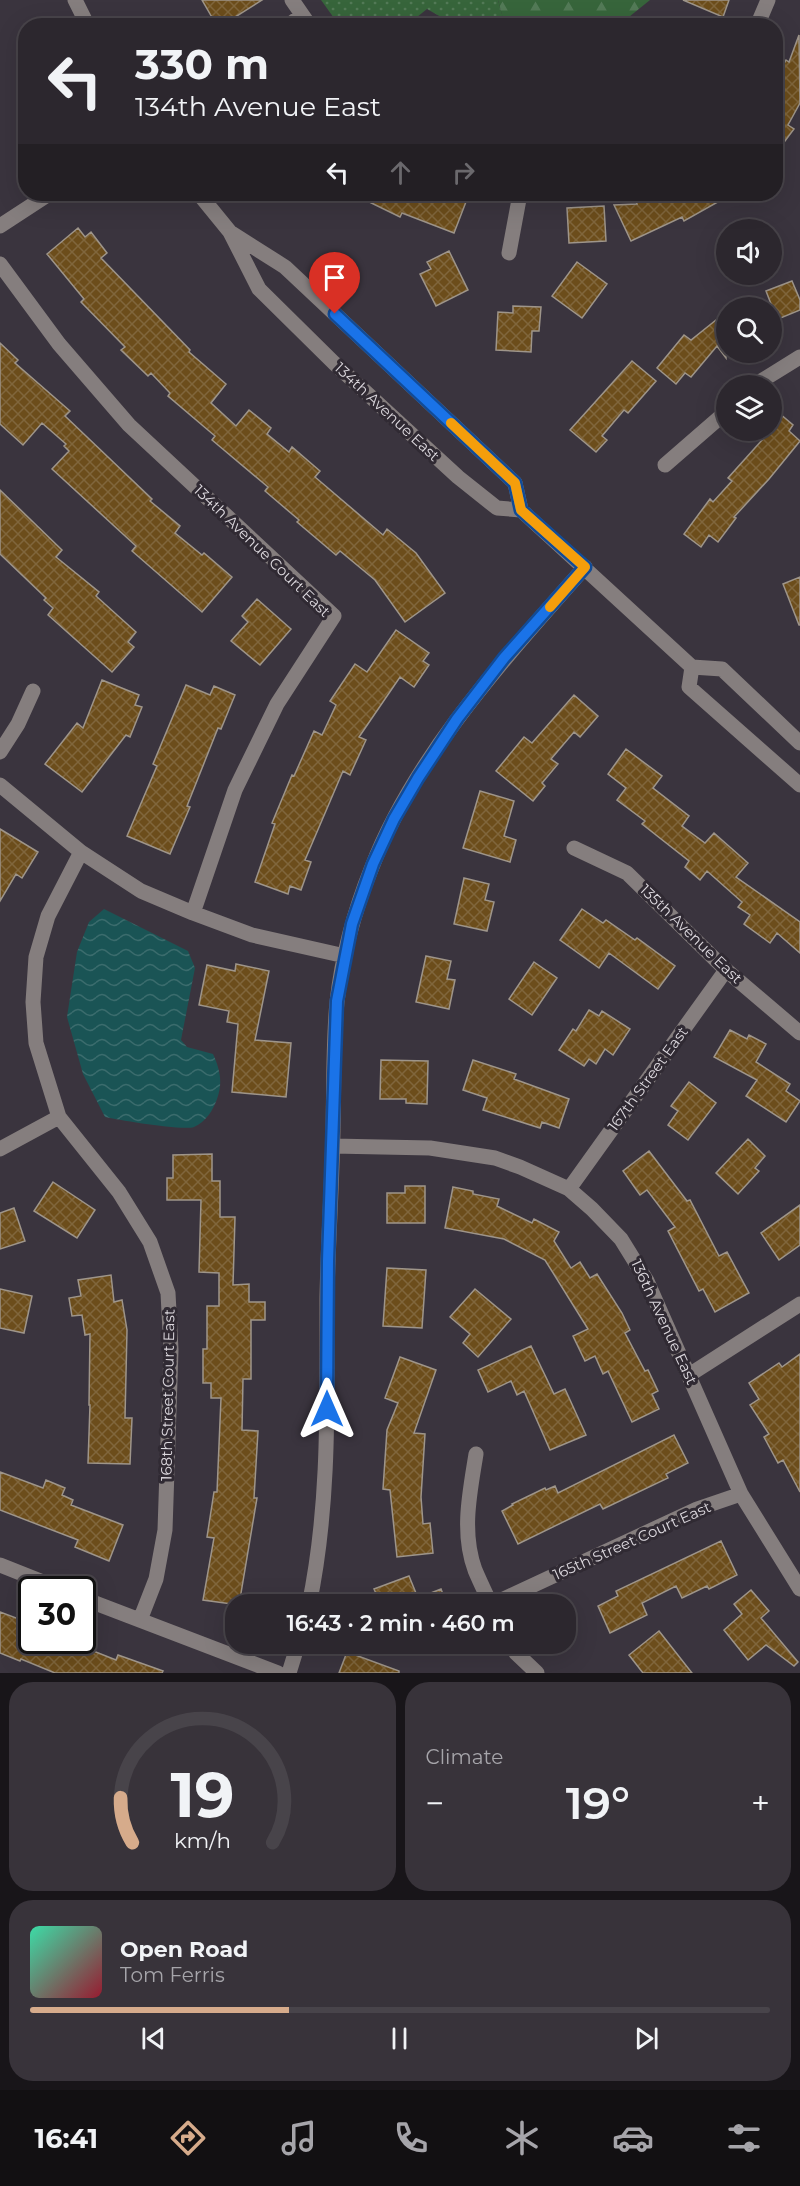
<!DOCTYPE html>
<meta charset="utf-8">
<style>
body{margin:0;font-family:Montserrat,sans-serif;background:#38333a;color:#f1f3f6;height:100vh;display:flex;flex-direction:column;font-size:22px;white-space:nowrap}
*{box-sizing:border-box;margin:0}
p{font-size:20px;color:#a6a5aa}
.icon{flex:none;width:33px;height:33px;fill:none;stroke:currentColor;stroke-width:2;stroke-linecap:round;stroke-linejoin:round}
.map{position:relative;height:1673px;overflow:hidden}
.sheet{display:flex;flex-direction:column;gap:9px;padding:9px;background:#181519;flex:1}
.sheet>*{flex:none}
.guide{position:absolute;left:18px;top:18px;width:765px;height:183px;border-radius:24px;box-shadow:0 6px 24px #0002,0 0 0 2px #48444a;background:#2c272e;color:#f1f3f6;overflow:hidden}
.tools{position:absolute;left:716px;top:219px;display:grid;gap:12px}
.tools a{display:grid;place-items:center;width:66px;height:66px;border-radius:50%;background:#2c272e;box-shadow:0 6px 24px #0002,0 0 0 2px #48444a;font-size:30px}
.speed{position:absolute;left:18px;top:1576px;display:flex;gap:12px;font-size:30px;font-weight:700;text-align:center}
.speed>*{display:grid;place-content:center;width:78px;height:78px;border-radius:50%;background:#2c272e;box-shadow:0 6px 24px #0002,0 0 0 2px #48444a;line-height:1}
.speed .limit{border:3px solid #111;border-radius:9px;background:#fff;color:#111}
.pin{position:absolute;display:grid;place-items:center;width:51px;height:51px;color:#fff;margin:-62px -26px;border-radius:50% 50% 50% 0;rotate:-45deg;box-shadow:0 0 6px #0007}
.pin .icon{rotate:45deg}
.me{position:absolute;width:66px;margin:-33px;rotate:0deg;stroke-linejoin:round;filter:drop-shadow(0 0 4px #0008)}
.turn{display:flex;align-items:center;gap:21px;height:126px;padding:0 18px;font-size:27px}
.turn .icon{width:78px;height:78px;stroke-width:2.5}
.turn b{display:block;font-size:42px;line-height:51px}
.lanes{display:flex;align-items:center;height:57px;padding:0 18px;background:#0003;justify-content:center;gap:30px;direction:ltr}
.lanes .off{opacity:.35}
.big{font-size:45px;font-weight:600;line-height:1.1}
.sheet .widget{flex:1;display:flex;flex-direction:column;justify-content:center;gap:9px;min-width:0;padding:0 21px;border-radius:24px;background:#38333a}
.sheet .dial{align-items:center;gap:0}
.dial svg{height:156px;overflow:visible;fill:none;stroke:#48444a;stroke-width:7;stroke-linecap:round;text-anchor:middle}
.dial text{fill:#f1f3f6;stroke:none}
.song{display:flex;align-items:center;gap:18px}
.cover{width:72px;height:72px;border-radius:9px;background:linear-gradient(135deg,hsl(160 70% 55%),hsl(350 70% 35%))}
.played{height:6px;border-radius:3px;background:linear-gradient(90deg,#d6ab8b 35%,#48444a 35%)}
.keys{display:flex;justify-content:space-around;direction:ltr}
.heat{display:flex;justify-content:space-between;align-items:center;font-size:33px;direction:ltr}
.sheet .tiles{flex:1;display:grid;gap:9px;grid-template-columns:1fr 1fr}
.widget:last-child{grid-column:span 2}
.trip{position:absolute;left:225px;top:1594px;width:351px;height:60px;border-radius:24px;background:#2c272e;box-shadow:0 6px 24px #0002,0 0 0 2px #48444a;font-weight:600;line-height:60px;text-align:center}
.tab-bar{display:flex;height:96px;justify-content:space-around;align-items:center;background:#121012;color:#a6a5aa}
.tab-bar .icon{width:42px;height:42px}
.tab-bar .active{color:#d6ab8b}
.tab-bar b{font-size:27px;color:#f1f3f6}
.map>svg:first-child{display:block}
</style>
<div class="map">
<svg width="800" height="1673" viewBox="0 0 800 1673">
<defs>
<pattern id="forest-firs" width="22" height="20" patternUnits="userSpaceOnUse" patternTransform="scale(1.5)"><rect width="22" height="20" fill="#37653b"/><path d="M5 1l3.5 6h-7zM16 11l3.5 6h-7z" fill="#537a57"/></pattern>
<pattern id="park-dots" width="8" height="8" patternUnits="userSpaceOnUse" patternTransform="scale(1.5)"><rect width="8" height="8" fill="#37653b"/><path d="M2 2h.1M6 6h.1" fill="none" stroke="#537a57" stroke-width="1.8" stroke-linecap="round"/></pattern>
<pattern id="water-waves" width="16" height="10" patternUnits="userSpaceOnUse" patternTransform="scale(1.5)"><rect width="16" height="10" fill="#1a5455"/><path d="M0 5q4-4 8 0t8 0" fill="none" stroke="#3b6c6d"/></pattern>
<pattern id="building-cross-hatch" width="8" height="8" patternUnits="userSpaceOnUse" patternTransform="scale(1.5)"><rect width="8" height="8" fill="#6c4d1b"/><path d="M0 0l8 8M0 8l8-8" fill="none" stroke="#80663c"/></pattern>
</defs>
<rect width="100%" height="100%" fill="#3a343e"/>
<path fill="url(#forest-firs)" d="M498,0H650L619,25L505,26Z"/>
<path fill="url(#park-dots)" d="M321,0H498L505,25H455L427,9L407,25H339Z"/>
<path fill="url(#water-waves)" d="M104,909L188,951L195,968L181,1040L187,1047L213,1054C220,1069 223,1083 217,1099C213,1110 206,1122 194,1127C182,1131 120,1120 105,1117L83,1074L67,1017L77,952L89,922Z"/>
<path fill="url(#building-cross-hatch)" stroke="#9e958a" stroke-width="1.5" d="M202,0H262L221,26H217Z
M683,0H729L723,17Z
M799,35L800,103L788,125L794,129L776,153V79L786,60L789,62Z
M353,194H469L454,233L402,213L400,217Z
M632,194H732L684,221L682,217L631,241L614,205L637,204Z
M604,206L606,241L569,243L567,208Z
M78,228L85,237L91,232L107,253L101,258L190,350L189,352L226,384L211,403L236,426L249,410L271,428L267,434L289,452L292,447L320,471L315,477L383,535L387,529L416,553L445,593L405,622L375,580L340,551L336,555L297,522L299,520L265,491L268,487L212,440L215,436L168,396L170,393L151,373L148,376L121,350L125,347L81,302L84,299L47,254Z
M449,251L468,290L436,306L420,274L431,269L427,262Z
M577,262L607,284L582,318L552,296Z
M792,281L800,300V310L771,322V304L766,291Z
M513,306L541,307L539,331H532L531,352L496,350L498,312L513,313Z
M726,312V358L717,346L691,377L685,373L676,384L657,368L684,335L691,340Z
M0,343L18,360L15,363L70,411L65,416L152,499L150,501L180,526L175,533L202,555L204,553L232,577L202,612L132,551L136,546L52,469L69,451L64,446L66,444L42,423L23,445L0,424Z
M632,361L656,381L628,413L624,410L602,436L607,440L596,452L570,430Z
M779,413L793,425L789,431L800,441L769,479L734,517L736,518L718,542L709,535L701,547L684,534L710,499L713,502L732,481L728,478L771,430V422Z
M0,490L62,550L56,557L99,592L96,596L136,632L128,642L134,647L112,672L48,615L53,608L44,600L46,598L0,554Z
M800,577V625H799L783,584Z
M257,599L291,629L260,665L231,641L248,622L242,616Z
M396,630L429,653L423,661L429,665L414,687L400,677L359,737L366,740L350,775L343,771L305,860L311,862L301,890L290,886L288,894L255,882L275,824L272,823L292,775L294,776L314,731L322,735L336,705L330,701L355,664L367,672Z
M102,680L139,695L135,705L142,707L130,737L126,735L82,792L45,764L77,723L83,728Z
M186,685L210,695L214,686L235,695L221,729L218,728L187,806L190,807L170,854L127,836L157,766L153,764Z
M574,695L598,716L580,737L574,732L551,759L558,764L542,783L545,786L533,801L496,771L524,737L532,743Z
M626,749L662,776L653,788L689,816L682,826L705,843L714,833L748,863L736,877L800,922V953L777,933L770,943L744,924L750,915L738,907L742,902L707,871L700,880L685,867L689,861L642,824L645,821L617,800L626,788L608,774Z
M480,791L514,801L504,836L516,840L510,862L463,848Z
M0,829L38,852L22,878L16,874L0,901Z
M464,878L489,884L485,900L494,902L487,931L454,924Z
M582,909L603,923L606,920L635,940L637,938L675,966L658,989L609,953L599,968L560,940Z
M426,956L451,961L447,979L455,980L449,1009L416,1002Z
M534,962L557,978L532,1015L509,999Z
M236,964L269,971L255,1040L291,1043L286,1097L232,1092L238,1024L227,1022L229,1011L199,1005L207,965L235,971Z
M589,1010L599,1016L602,1011L630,1029L613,1055L605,1049L596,1064L589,1059L584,1066L559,1050L573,1029L576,1031Z
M730,1030L747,1039L749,1035L766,1044L756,1062L790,1084L786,1091L800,1101L786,1122L746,1096L757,1080L714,1057Z
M381,1060L428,1061L427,1104L406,1103V1099H380Z
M473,1060L516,1074L514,1079L569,1099L559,1128L542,1122L540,1128L483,1110L487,1098L463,1090Z
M689,1082L716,1103L688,1140L668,1125L678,1111L671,1106Z
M748,1139L765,1156L755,1168L759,1171L738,1194L716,1173Z
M649,1151L687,1201L690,1200L719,1256L727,1252L749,1293L715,1312L703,1289L699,1291L668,1231L675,1227L647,1190L640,1195L623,1171Z
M212,1154V1181H220V1217H235L233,1285L249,1284V1302H265V1320H251V1379H243L242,1430L258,1431L254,1498H257L239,1605L203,1600L214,1538L207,1537L214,1492H217L221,1398H211V1383H203V1349H207V1306H219V1273L199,1272L201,1200H167V1178H173V1155Z
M53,1182L95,1210L77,1238L34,1211Z
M405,1186H425V1223H387V1193H405Z
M453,1187L473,1191V1194L499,1199L497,1206L532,1223L534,1219L559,1232L554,1241L571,1268L580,1262L590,1278L597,1274L622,1313L630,1330L625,1333L645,1371L648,1370L658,1391L652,1394L659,1409L632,1422L608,1371L603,1374L595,1356L585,1361L573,1336L588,1329L545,1260L504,1239L445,1228Z
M800,1205V1245L779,1260L761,1233Z
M14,1208L25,1241L0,1249V1213Z
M387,1268L426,1270L422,1328L383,1326Z
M111,1275L114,1302L122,1300L127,1330L125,1418H132L130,1464L88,1463L90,1405H89L90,1334L85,1335L82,1315L72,1316L69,1298L81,1296L78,1280Z
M0,1289L32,1296L24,1333L0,1328Z
M475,1289L511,1319L478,1357L463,1343L470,1334L450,1317Z
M531,1346L554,1394L565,1389L586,1435L550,1450L524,1391L517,1395L511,1381L488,1392L478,1370Z
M800,1354V1492L783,1460L778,1463L764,1437L769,1434L750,1405L759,1399L749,1383L779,1363L782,1367Z
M400,1357L436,1370L414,1433L425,1434L421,1497L423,1524L430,1523L433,1553L397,1557L390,1490L383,1489L387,1430L398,1403L385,1398Z
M674,1435L688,1463L666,1474L668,1478L603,1509L600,1504L518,1544L502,1511L513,1505L512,1504L545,1488L546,1490L555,1486L558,1493Z
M0,1472L43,1488L46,1480L65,1488L62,1495L73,1500L71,1505L123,1525L109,1561L75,1547L78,1540L0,1510Z
M721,1541L737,1575L709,1589L707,1586L682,1598L676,1586L642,1603L647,1615L610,1633L598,1606L618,1596L616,1591Z
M409,1576L418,1598L441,1589L447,1605H381L374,1589Z
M751,1590L769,1611L761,1618L798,1662L794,1666L766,1645L748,1660L724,1630L742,1614L734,1604Z
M0,1612L32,1624V1641H68L116,1660L118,1655L163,1671L162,1673H55L21,1659L20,1661L0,1653Z
M659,1631L692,1673H643L629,1655Z
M347,1652L399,1671V1673H339Z"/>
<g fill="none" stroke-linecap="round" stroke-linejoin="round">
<path stroke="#857e7e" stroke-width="15" d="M75,0L88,26
M292,0L310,26
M288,26L302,15
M757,26L768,0
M199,194L230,232L259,289L334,363L458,477L497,508L521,510L692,667L722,669L800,743
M0,226L49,194
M230,232L285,267L515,483L521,510
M509,253L520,194
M0,264L59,344L129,425L334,616L277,704L235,790L193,913
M753,386L800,357
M665,465L726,412
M692,667L689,687L800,785
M0,752L18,724L33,691
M0,785L81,852L141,891L193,913L252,935L345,956
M574,848L627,873L726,970L800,1033
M81,852L48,916L36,957L33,1002L36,1043L59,1117L119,1192L150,1242L168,1293L171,1350L165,1530L156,1579L140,1620
M333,1146L430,1148L495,1158L520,1167L569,1189L592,1209L621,1239L647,1281L741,1494L800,1589
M0,1149L59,1117
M569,1189L726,970
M689,1375L800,1304
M476,1454C470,1492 461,1532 475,1570C480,1582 486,1594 491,1605
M0,1565L63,1590
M82,1598L278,1673
M309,1605C330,1505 327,1401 327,1298C328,1242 332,1186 333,1130C334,1088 333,1044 337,1002C342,956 355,909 372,867C415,755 507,656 585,567
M491,1605L697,1509L741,1494
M511,1644L516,1653L537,1673
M289,1673L298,1644"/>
</g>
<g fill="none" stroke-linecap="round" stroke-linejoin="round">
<defs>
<path id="route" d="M327,1409L328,1261L337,1001L352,924L373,864L394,819L418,778L457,719L504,658L585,567L521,510L515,483L335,314"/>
</defs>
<use href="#route" stroke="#114b97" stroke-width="15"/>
<use href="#route" stroke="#1a73e8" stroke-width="10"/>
<path stroke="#f59e0b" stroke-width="10" d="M451,423L515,483L521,510L585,567L550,607"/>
</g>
<g text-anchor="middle" stroke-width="6" stroke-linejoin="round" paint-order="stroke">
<g font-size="15" fill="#dcd8de" stroke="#302a33">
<text transform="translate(387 412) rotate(43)" y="5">134th Avenue East</text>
<text transform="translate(262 551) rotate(44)" y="5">134th Avenue Court East</text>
<text transform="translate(691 934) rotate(44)" y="5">135th Avenue East</text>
<text transform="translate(648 1079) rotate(-54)" y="5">167th Street East</text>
<text transform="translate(664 1322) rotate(65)" y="5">136th Avenue East</text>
<text transform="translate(168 1395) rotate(-89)" y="5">168th Street Court East</text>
<text transform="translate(632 1541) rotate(-24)" y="5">165th Street Court East</text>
</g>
</g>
</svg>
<div class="tools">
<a><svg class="icon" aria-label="sound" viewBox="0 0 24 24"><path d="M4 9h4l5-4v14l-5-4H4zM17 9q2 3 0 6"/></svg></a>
<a><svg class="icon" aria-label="search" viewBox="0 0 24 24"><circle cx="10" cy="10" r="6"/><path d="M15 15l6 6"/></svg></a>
<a><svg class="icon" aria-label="layers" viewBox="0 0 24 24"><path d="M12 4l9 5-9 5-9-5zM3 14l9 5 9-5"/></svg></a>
</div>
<div class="speed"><div class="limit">30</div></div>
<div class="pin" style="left:335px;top:314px;background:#d93025"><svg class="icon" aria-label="arrive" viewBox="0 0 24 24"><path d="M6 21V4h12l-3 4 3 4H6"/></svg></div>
<svg class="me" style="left:327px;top:1409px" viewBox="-20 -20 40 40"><path d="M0-17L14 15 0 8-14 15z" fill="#1a73e8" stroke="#fff" stroke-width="4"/></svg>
<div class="trip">16:43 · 2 min · 460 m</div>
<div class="guide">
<div class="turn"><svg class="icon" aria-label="left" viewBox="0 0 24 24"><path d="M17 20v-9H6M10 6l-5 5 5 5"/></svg><div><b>330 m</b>134th Avenue East</div></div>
<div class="lanes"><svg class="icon" aria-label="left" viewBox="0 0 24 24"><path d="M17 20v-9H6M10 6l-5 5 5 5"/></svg><svg class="icon off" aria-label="ahead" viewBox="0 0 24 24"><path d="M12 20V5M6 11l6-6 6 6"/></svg><svg class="icon off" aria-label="right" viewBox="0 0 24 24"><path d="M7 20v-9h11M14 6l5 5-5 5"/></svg></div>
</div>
</div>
<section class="sheet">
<div class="tiles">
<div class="widget dial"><svg viewBox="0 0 100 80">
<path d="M14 69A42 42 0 1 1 86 69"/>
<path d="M14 69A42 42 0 0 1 8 46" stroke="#d6ab8b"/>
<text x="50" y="56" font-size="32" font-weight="700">19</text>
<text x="50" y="72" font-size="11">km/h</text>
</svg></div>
<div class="widget"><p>Climate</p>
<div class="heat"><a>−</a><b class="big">19°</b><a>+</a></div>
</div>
<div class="widget">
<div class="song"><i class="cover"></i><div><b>Open Road</b><p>Tom Ferris</p></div></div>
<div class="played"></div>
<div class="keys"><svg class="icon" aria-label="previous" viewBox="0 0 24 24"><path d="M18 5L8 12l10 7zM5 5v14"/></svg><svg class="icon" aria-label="pause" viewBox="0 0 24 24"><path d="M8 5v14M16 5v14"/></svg><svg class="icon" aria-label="next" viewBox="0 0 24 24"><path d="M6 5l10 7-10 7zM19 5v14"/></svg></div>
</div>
</div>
</section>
<nav class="tab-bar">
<b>16:41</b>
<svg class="icon active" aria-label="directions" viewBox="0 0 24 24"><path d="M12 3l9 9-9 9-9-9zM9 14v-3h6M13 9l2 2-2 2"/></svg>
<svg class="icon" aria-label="music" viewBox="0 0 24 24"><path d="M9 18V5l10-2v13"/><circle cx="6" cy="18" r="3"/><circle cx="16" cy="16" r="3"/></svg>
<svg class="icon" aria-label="phone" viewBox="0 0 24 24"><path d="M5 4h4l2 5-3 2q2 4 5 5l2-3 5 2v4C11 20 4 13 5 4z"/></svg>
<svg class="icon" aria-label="climate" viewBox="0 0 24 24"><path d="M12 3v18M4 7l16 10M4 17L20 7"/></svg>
<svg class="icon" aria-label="car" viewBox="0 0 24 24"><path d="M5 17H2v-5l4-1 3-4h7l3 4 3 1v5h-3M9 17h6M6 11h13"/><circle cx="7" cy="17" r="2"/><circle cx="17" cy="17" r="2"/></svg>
<svg class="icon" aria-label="filters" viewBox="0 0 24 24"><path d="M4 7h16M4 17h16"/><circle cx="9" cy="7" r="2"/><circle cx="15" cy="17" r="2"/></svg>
</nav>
